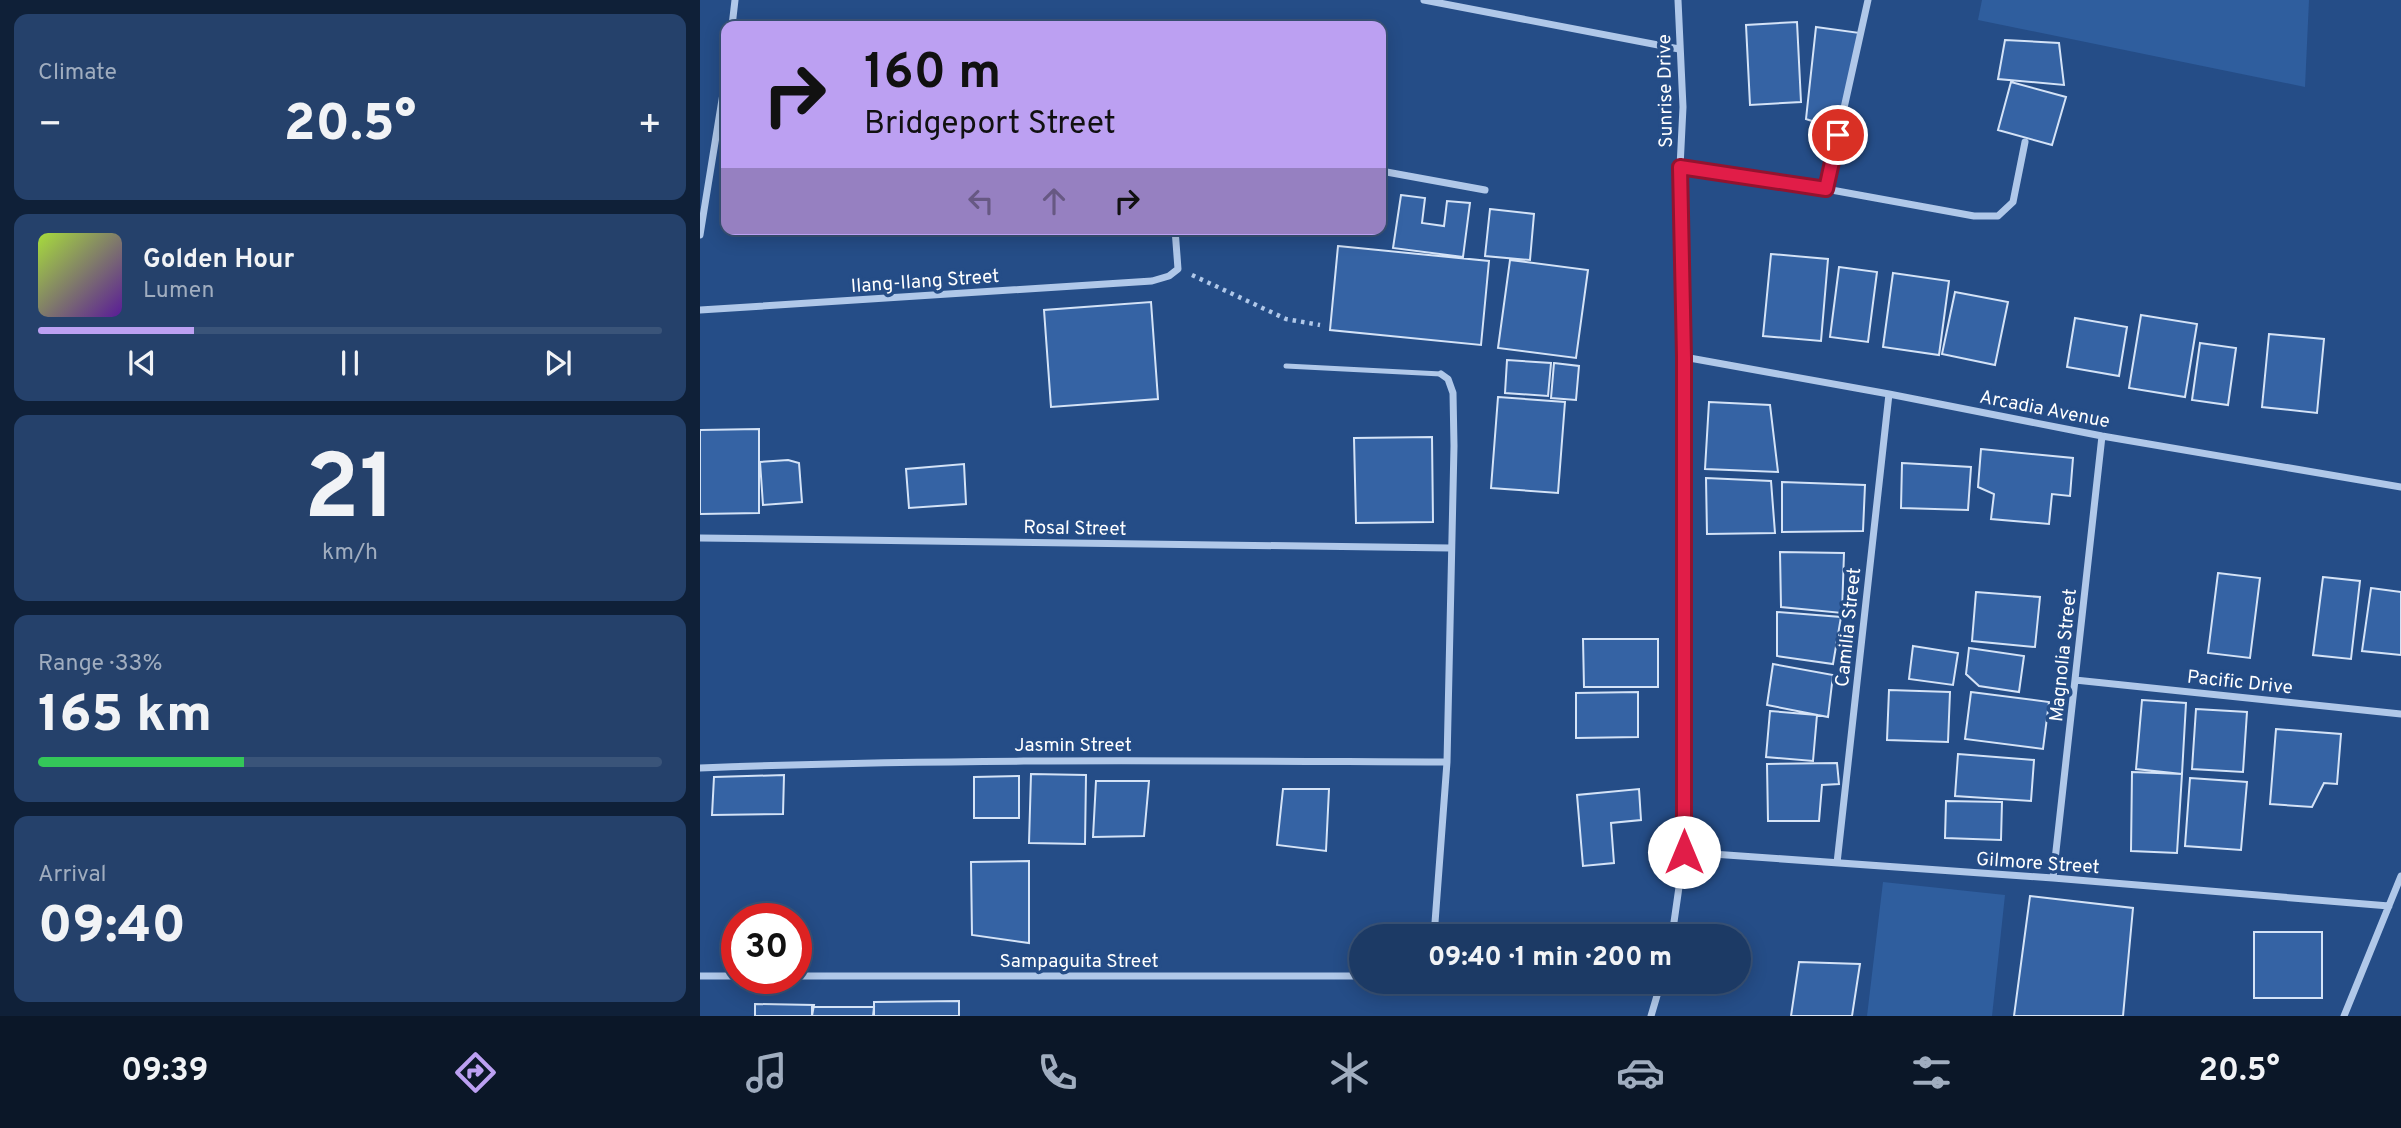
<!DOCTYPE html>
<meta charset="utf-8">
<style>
body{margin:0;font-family:Overpass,sans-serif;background:#25416b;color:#f1f3f6;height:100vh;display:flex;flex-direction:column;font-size:26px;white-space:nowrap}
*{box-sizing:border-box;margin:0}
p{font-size:23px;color:#a0adbf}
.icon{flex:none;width:38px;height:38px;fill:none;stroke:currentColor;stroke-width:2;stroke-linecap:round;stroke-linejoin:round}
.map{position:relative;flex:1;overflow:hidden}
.side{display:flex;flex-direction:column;gap:14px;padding:14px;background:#0f2038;width:700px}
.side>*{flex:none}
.hud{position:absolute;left:21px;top:21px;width:665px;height:214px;border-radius:14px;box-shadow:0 4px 18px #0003,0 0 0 2px #3a5479;background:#bca0f2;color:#111;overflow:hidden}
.speed{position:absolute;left:21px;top:903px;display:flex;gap:14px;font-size:35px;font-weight:700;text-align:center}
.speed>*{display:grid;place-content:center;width:91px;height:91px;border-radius:50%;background:#1c3a65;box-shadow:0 4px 18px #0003,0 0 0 2px #3a5479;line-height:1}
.speed .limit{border:10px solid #d22;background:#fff;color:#111}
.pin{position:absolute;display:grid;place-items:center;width:60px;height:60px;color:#fff;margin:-30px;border:4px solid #fff;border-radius:50%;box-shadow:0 2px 7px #0007}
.me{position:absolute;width:77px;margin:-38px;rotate:0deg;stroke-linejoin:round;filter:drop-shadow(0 0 5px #0008)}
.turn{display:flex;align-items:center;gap:24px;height:147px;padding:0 28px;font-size:32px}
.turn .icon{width:91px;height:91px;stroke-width:2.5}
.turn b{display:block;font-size:49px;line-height:60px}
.lanes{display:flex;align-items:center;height:66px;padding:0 28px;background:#0003;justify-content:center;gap:35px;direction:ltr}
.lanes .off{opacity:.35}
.big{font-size:52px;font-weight:800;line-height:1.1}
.side .card{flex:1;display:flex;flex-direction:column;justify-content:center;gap:10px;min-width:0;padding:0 24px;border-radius:14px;background:#25416b}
.side .dial{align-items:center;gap:0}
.dial b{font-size:91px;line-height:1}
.song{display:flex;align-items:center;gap:21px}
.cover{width:84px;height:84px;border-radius:10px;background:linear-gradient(135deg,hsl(80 70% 55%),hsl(270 70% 35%))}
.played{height:7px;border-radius:4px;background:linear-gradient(90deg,#bca0f2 25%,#3a5479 25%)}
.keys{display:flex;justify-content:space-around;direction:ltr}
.heat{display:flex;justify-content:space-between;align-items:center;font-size:38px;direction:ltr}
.charge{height:10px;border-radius:5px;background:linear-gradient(90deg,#34c759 33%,#3a5479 0)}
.trip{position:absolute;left:649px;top:924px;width:402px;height:70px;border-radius:35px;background:#1c3a65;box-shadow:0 4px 18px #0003,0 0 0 2px #3a5479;font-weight:800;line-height:70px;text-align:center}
.menu{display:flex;height:112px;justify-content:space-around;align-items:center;background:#0b1728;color:#a0adbf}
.menu .icon{width:49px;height:49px}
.menu .selected{color:#bca0f2}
.menu b{font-size:32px;color:#f1f3f6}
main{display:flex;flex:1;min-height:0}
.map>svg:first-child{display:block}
</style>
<main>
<section class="side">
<div class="card"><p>Climate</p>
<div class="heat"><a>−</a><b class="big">20.5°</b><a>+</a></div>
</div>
<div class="card">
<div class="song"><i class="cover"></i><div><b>Golden Hour</b><p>Lumen</p></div></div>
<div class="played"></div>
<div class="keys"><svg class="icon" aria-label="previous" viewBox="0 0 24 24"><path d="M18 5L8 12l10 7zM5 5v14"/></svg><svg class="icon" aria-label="pause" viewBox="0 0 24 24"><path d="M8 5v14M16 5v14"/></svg><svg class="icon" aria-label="next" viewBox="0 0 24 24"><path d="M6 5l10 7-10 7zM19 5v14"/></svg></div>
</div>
<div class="card dial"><b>21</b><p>km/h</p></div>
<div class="card"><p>Range · 33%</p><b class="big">165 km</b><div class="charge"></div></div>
<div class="card"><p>Arrival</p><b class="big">09:40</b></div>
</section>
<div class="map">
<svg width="1701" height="1016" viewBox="0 0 1701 1016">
<rect width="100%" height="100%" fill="#254d87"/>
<path fill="#2f5e9e" d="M1282,0H1609L1605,87L1278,20Z
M1183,882L1305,895L1292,1016H1167Z"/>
<path fill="#3563a4" stroke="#d4e3f7" stroke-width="2" d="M1097,22L1101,102L1050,105L1046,25Z
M1116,27L1160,33L1139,130L1106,119Z
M1305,40L1359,43L1364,85L1298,79Z
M1311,82L1366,97L1352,145L1298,130Z
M701,195L725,198L722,223L744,226L747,201L770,203L763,257L693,248Z
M790,209L834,214L830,260L785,256Z
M638,246L789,261L781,345L630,330Z
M1071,254L1128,259L1121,341L1063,336Z
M810,260L888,270L876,358L798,348Z
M1139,267L1177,272L1168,342L1130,337Z
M1193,273L1249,281L1239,355L1183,347Z
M1255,292L1308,302L1295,365L1242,354Z
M451,302L458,399L351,407L344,310Z
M1441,315L1497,324L1485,397L1429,388Z
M1375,318L1427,327L1419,376L1367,367Z
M1569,334L1624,339L1617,413L1562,407Z
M1500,343L1536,348L1528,405L1492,400Z
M807,360L851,363L848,396L805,393Z
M854,363L879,366L876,400L851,398Z
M798,397L865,402L858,493L791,488Z
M1009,402L1070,405L1078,472L1005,469Z
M59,429V513L0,514V430Z
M732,437L733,522L656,523L654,438Z
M1281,449L1373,458L1370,496L1352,494L1349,524L1291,519L1294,494L1278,487Z
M88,460L99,463L102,502L63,505L60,462Z
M1202,463L1271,467L1268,510L1201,508Z
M264,464L266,504L209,508L206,469Z
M1006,478L1071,481L1075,533L1007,534Z
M1082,482L1165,485L1163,531L1082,532Z
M1080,552L1144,553L1142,613L1081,607Z
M1518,573L1560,578L1550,658L1508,653Z
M1623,577L1660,581L1651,659L1613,655Z
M1671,588L1701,592V655L1662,651Z
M1276,592L1340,597L1335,647L1272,641Z
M1077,612L1141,617L1133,664L1077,656Z
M883,639H958V687H884Z
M1213,646L1258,653L1253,685L1209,679Z
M1269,648L1324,656L1319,692L1279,686L1266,674Z
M1073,664L1133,675L1128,717L1067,705Z
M1189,690L1250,692L1248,742L1187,740Z
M938,692V737L876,738V693Z
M1271,692L1349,702L1343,749L1265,739Z
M1442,700L1486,703L1482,774L1436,769Z
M1496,709L1547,712L1543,772L1492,769Z
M1070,711L1117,715L1113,761L1066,757Z
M1576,729L1641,734L1637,784L1624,783L1612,807L1570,804Z
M1258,754L1334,760L1331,801L1255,796Z
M1137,763L1139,784L1122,785L1119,821H1068L1067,764Z
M1432,772L1482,774L1477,853L1431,851Z
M331,774L386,775L385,844L329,843Z
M84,775L83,814L12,815L14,777Z
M319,776V818H274V777Z
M1490,778L1547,782L1541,850L1485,846Z
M396,781H449L444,836L393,837Z
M583,789H629L626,851L577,845Z
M939,789L941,820L911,823L914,863L883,866L877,795Z
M1246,801L1302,802L1301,840L1245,838Z
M329,861V943L272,935L271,862Z
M1330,896L1433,908L1423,1016H1314Z
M1554,932H1622V998H1554Z
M1099,962L1160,964L1152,1016H1091Z
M259,1001V1016H174V1002Z
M55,1004L114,1005L112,1016H55Z
M112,1007H174L173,1016H112Z"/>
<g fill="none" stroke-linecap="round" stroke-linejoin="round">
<path stroke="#b0c8e9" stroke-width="4.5" stroke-dasharray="3.5 5" stroke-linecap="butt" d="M492,275L586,319L620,325"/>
<path stroke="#b0c8e9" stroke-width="5" d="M586,366L741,374"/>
<path stroke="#b0c8e9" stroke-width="7" d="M724,0L979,49
M32,26L35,0
M980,167L1126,189L1274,216H1298L1313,202L1325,142
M681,171L785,190
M1126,189L1168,0
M0,235L26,75
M0,310L452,281L469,276L478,269L475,229
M984,357L1189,394L1402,436L1701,487
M0,538L750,548
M1375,680L1701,714
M0,768C249,758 498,761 747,762
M984,852L1353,878L1689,906
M1137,863L1189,394
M1353,878L1402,436
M734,936L747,762L754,446L753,393L748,379L741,374
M972,936L984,852V357L980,167L983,107L978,0
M0,976H37
M96,976H662
M951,1016L961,982
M1644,1016L1701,876"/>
</g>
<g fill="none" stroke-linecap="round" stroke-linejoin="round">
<defs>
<path id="route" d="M984,852V357L980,167L1126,189L1138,135"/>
</defs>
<use href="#route" stroke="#92132f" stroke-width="18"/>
<use href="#route" stroke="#e11d48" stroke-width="12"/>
</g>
<g text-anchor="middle" stroke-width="7" stroke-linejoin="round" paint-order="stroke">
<g font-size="19" fill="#fff" stroke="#254d87">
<text transform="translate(964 91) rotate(-91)" y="7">Sunrise Drive</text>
<text transform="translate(225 280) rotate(-4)" y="7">Ilang-Ilang Street</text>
<text transform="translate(1345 408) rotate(11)" y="7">Arcadia Avenue</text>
<text transform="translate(375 527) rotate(1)" y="7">Rosal Street</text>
<text transform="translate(1147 627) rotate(-84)" y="7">Camilia Street</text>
<text transform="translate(1362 655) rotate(-84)" y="7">Magnolia Street</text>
<text transform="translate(1540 681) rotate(6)" y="7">Pacific Drive</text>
<text x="373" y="751">Jasmin Street</text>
<text transform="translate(1338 862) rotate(4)" y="7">Gilmore Street</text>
<text x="379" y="967">Sampaguita Street</text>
</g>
</g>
</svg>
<div class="speed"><div class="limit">30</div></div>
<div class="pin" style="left:1138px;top:135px;background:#d93025"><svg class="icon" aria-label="arrive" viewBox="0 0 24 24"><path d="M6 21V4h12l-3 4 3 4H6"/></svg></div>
<svg class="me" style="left:984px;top:852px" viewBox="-20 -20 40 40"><circle r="19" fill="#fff"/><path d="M0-13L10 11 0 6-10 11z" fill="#e11d48"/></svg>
<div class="trip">09:40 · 1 min · 200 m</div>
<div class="hud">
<div class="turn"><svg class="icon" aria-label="right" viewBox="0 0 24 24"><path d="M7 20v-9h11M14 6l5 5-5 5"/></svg><div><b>160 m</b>Bridgeport Street</div></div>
<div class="lanes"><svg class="icon off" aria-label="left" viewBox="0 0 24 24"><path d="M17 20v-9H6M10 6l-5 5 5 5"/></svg><svg class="icon off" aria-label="ahead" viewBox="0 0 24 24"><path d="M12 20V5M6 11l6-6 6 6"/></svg><svg class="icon" aria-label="right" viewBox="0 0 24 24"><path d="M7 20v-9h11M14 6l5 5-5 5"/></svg></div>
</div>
</div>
</main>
<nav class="menu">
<b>09:39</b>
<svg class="icon selected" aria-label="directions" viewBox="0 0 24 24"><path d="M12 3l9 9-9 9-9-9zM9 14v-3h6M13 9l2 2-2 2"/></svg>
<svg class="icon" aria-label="music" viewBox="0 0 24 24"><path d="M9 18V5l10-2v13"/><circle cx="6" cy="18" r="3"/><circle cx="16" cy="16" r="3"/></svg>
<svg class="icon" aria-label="phone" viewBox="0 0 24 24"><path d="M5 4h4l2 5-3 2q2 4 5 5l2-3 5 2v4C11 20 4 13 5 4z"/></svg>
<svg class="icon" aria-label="climate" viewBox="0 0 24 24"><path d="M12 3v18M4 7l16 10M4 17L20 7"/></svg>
<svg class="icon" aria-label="car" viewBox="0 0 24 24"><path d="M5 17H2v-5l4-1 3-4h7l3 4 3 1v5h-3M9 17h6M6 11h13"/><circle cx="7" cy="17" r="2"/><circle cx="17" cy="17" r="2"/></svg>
<svg class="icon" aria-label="filters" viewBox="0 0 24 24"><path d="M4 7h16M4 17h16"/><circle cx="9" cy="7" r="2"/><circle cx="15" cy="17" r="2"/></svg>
<b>20.5°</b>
</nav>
